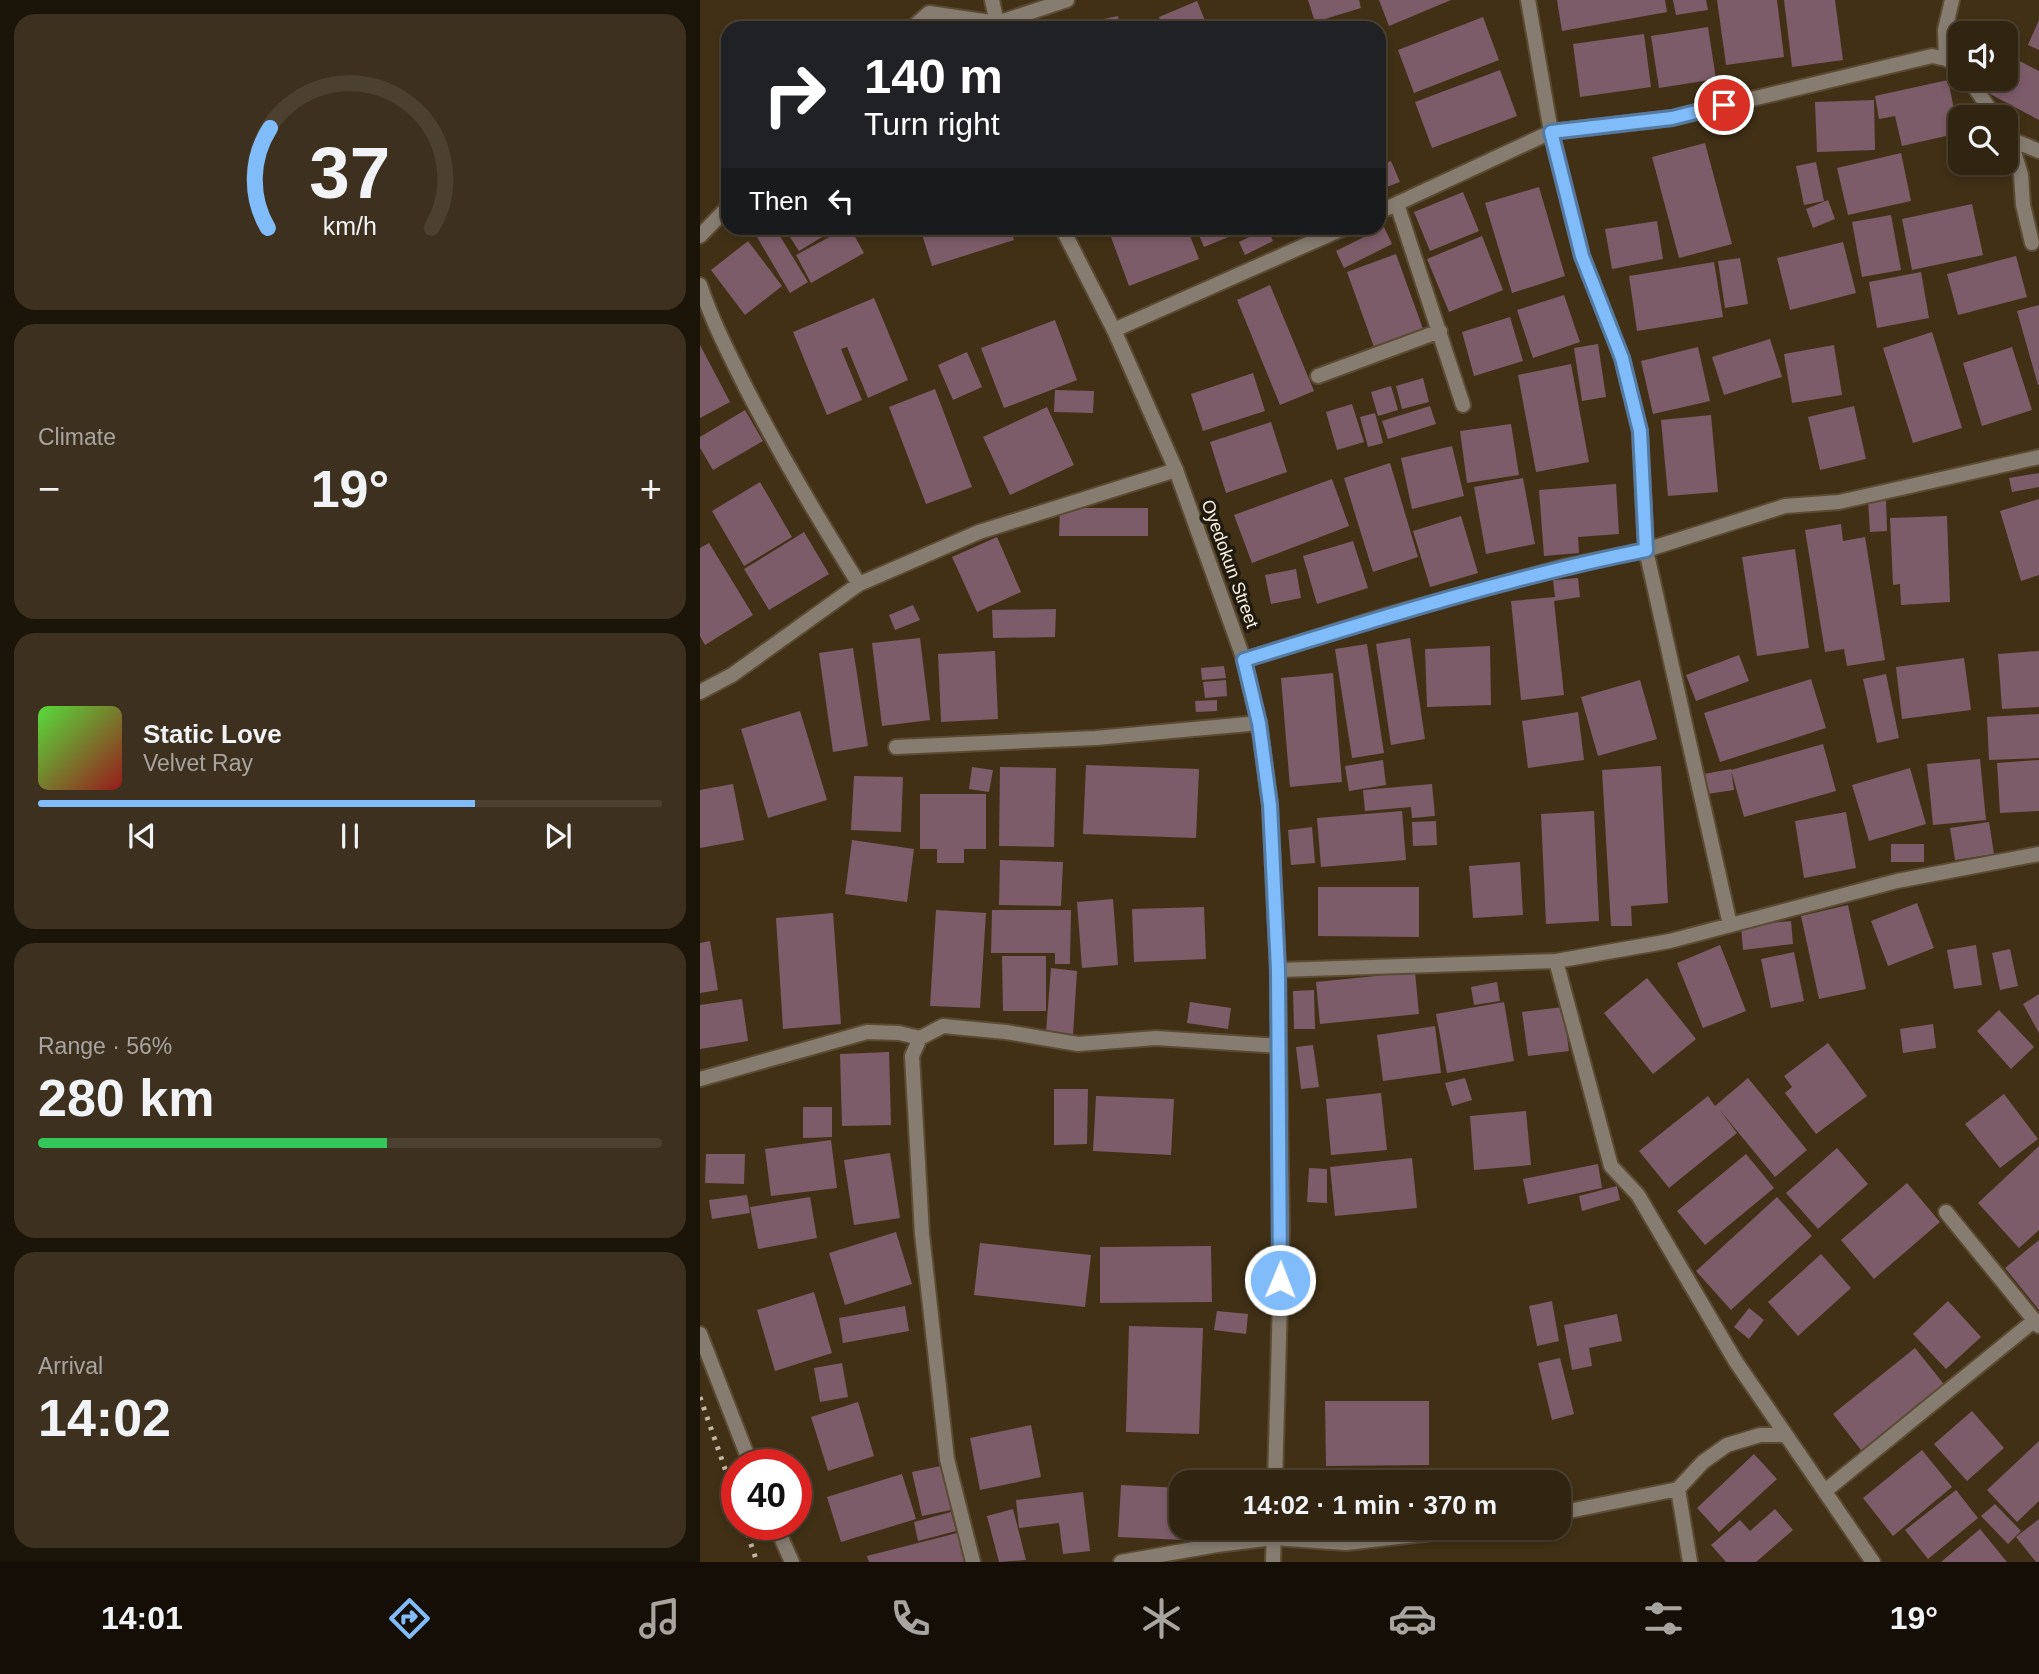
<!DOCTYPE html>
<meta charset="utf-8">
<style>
body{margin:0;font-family:Helvetica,sans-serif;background:#3d301e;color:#f1f3f6;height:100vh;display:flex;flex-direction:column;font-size:26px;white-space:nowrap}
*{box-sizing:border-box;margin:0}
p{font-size:23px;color:#a8a49f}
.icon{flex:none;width:38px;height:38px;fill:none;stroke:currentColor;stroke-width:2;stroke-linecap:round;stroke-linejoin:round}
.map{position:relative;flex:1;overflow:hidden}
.drawer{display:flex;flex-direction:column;gap:14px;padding:14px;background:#1b1409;width:700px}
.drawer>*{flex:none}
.hud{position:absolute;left:21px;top:21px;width:665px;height:214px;border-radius:21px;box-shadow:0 4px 10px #0003,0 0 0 2px #4c4130;background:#202124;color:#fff;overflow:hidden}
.tools{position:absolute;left:1248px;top:21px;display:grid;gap:14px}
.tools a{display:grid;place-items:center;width:70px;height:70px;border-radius:14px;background:#312410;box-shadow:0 4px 10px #0003,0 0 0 2px #4c4130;font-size:35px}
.speed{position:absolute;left:21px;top:1449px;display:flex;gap:14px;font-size:35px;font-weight:700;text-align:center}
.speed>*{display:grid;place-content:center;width:91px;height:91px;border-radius:50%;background:#312410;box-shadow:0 4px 10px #0003,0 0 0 2px #4c4130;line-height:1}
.speed .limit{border:10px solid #d22;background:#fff;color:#111}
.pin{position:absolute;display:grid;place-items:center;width:60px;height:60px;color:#fff;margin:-30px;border:4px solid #fff;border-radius:50%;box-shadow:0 2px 7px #0007}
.me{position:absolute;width:77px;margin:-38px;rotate:1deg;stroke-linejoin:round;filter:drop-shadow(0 0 5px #0008)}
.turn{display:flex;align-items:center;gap:24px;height:147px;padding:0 28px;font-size:32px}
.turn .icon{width:91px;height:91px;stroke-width:2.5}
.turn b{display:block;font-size:49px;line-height:60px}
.then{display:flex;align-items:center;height:66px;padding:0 28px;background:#0003;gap:14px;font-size:26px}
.big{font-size:52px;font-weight:700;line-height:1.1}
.drawer .widget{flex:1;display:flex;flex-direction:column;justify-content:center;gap:10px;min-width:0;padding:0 24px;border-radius:21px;background:#3d301e}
.drawer .dial{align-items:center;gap:0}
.dial svg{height:182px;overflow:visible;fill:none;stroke:#4c4130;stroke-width:7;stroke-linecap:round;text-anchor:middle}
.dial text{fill:#f1f3f6;stroke:none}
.song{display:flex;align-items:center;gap:21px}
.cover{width:84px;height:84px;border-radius:10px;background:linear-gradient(135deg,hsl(110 70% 55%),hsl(0 70% 35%))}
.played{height:7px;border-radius:4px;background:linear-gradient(90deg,#81bcfa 70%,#4c4130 70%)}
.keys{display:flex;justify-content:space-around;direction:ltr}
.heat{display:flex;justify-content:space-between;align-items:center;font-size:38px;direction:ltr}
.charge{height:10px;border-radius:5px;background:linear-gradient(90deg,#34c759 56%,#4c4130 0)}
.trip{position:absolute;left:469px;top:1470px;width:402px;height:70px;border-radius:21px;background:#312410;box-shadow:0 4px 10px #0003,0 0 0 2px #4c4130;font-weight:700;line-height:70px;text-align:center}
.dock{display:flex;height:112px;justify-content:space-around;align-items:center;background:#140e06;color:#a8a49f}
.dock .icon{width:49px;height:49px}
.dock .active{color:#81bcfa}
.dock b{font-size:32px;color:#f1f3f6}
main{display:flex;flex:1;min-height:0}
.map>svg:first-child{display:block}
</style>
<main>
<section class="drawer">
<div class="widget dial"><svg viewBox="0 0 100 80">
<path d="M14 69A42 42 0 1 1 86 69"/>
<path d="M14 69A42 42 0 0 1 15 25" stroke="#81bcfa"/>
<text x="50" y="56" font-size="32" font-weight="700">37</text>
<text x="50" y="72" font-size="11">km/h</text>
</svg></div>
<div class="widget"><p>Climate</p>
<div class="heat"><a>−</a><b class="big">19°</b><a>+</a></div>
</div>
<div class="widget">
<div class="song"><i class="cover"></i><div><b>Static Love</b><p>Velvet Ray</p></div></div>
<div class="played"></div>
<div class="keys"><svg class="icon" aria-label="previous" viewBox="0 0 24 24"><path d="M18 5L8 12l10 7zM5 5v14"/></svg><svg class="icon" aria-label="pause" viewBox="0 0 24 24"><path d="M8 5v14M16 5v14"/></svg><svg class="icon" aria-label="next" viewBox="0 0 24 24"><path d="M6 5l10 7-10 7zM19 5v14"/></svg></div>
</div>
<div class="widget"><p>Range · 56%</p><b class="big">280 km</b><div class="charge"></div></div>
<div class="widget"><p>Arrival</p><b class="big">14:02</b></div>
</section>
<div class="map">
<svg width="1339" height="1562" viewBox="0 0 1339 1562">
<rect width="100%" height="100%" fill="#413016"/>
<path fill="#7d5c69" d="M608,0H659L661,8L615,22Z
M679,0H751L689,26Z
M857,0H965L967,12L862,31Z
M973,0H1006L1008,10L976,15Z
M1017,0H1077L1084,57L1026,65Z
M1084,0H1135L1143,60L1092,67Z
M497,1L508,28H463L459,17Z
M418,16L420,28H366V27Z
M783,17L799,60L714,93L698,50Z
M1339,20V50L1328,45Z
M1008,27L1016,79L959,88L951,36Z
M944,34L951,87L880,97L873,44Z
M1310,56L1339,71V120L1290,94L1298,79H1306V65Z
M800,70L817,116L732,148L715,102Z
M1248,80L1259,133L1202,146L1195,116L1179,119L1175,96Z
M1174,100L1175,150L1117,152L1115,102Z
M1005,143L1032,244L979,258L952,157Z
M1201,153L1211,201L1148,215L1137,168Z
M691,161L700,182L679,190V166Z
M1116,162L1124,201L1104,205L1096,166Z
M839,187L865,276L812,293L785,203Z
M763,192L779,231L730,251L714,212Z
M1128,200L1135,219L1113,228L1106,209Z
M1272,204L1283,255L1212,270L1202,219Z
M1191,215L1201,270L1162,277L1152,222Z
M957,221L963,259L912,269L905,229Z
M684,227L692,244L644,268L636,251Z
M61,228H75L108,282L90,293L54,232Z
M84,228H137L99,251Z
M146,228H150L164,253L111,283L96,255Z
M220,228H310L314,240L232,266Z
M436,228H487L499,259L429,286L411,237Z
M496,228H527L531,236L504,247Z
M567,228L573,241L545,255L539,242Z
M782,236L803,290L749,312L727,259Z
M48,241L82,286L45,315L11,270Z
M1143,242L1156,293L1090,310L1077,258Z
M696,254L723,329L674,347L647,272Z
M1316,256L1327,297L1258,315L1247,274Z
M1040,258L1048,304L1025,308L1018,261Z
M1014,262L1023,317L937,331L929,276Z
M1221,272L1229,318L1177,328L1169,282Z
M570,285L614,391L580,405L537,300Z
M864,295L880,342L833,358L817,310Z
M174,298L208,380L168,398L147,347L141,349L162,400L127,415L93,332Z
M1339,305V385H1338L1317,311Z
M810,317L823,361L774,376L762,332Z
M355,320L377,380L304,408L281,348Z
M1232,332L1262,428L1213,443L1183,348Z
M1070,339L1082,377L1024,395L1012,357Z
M898,344L906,397L882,401L874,348Z
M0,345L30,402L0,418Z
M1134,345L1142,395L1092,403L1084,354Z
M998,347L1010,401L953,414L941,361Z
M1312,347L1332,410L1282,426L1263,363Z
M267,352L282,387L253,400L238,365Z
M871,364L889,462L836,472L818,375Z
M553,373L565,411L503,431L491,394Z
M723,378L729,402L702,409L696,386Z
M691,386L698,410L678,416L671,392Z
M235,389L272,487L226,504L189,407Z
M355,390L394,391L393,413L354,412Z
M652,404L664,442L637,450L626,412Z
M730,406L736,424L688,439L682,421Z
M1154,406L1166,459L1120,470L1108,417Z
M347,407L374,465L310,495L283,437Z
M45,410L63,441L13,470L0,448V437Z
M675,413L683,443L668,447L660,417Z
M1011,415L1018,492L968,496L961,420Z
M571,422L587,472L526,493L510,442Z
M811,424L819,475L767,483L760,431Z
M752,446L764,496L712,509L701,458Z
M690,463L718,557L673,572L644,478Z
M1339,473V487L1312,492L1309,478Z
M823,478L835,544L786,554L774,487Z
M632,479L649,526L552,563L534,515Z
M60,482L92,537L44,566L12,511Z
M916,484L919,534L878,537L879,553L844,556L839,490Z
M1186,498L1187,531L1170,532L1168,499Z
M1339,499V575L1321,581L1300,511Z
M360,508H448V536H359Z
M761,516L778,573L730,587L713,531Z
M1247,516L1250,602L1201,605L1200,584L1193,585L1190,518Z
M1141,524L1143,541L1165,537L1185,660L1147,666L1144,649L1125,652L1105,530Z
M104,532L129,574L69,610L44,569Z
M297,537L321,592L277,612L252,557Z
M653,541L668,588L617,604L603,556Z
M9,543L53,615L5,645L0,636V548Z
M1095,549L1109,648L1057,656L1042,557Z
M596,569L601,598L571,604L565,575Z
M878,578L880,597L854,601L864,695L821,700L811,601L855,597L853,580Z
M213,605L220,620L195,630L189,615Z
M356,609L355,637L293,638L292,610Z
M220,638L230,720L182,726L172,643Z
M710,638L725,739L691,745L676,644Z
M667,644L684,753L652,758L635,649Z
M790,646L791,705L727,707L725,649Z
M153,648L168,746L133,752L119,653Z
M295,651L298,719L241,722L238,654Z
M1339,651V707L1302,709L1298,654Z
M1039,655L1049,681L996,701L986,675Z
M1264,658L1271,710L1202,719L1196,667Z
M524,666L526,678L502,680L501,668Z
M633,673L642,782L590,787L581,678Z
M1186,674L1199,738L1177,743L1163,679Z
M1111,679L1126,728L1020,762L1004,713Z
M526,680L527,696L505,698L503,682Z
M940,680L957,739L898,756L881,697Z
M517,700V711L496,712L495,701Z
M100,711L127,800L68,818L41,729Z
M878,712L884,760L828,768L822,721Z
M1339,714V758L1289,760L1287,717Z
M1123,744L1136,791L1044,817L1031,770Z
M1280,759L1286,820L1233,825L1227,764Z
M683,760L686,785L649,791L645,766Z
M1339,760V811L1300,813L1297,763Z
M386,765L499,769L496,838L383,834Z
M961,766L968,903L931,906L932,926H911L902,770Z
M272,767L293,770L289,792L269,789Z
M300,767L356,768L354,847L299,846Z
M1210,768L1226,824L1169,841L1152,785Z
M1031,769L1034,790L1007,794L1004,774Z
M154,776L203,777L201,832L151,830Z
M33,784L44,840L0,848V790Z
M732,784L735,816L712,818L711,807L665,811L663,790Z
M220,794H286V849H264V863H237V849H220Z
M702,811L706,860L621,867L617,818Z
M894,811L899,921L846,924L841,814Z
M1146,812L1156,868L1104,878L1095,821Z
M736,821L737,845L713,846L712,822Z
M1289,822L1294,854L1255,860L1250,828Z
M612,827L615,863L591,865L588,830Z
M152,840L214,849L207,902L145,894Z
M1191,844H1224V862H1191Z
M300,860L363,862L361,906L299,905Z
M820,862L823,915L773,918L769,866Z
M618,887H719V937L618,936Z
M413,899L418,965L382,968L377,902Z
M1217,903L1234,948L1188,966L1171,921Z
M1148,905L1166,989L1119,999L1101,916Z
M504,907L506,959L434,962L432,909Z
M236,910L286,913L280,1008L230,1006Z
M292,910H371L370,964H355V953H291Z
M133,913L141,1024L83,1029L76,918Z
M1091,921L1093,944L1043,950L1041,926Z
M10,941L18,990L0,993V943Z
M1020,945L1046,1011L1003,1028L977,963Z
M1276,945L1282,985L1254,989L1247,950Z
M1310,949L1318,986L1300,990L1292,953Z
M1094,952L1104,1001L1071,1008L1061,959Z
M302,956H346V1011H303Z
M351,968L377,971L373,1035L346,1032Z
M715,972L719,1014L620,1024L616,982Z
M947,978L996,1039L953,1074L904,1013Z
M797,982L800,1001L774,1005L771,987Z
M614,990L615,1029H594L593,991Z
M1339,994V1033L1323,1004Z
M42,999L48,1041L0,1049V1005Z
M490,1002L531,1008L528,1029L487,1023Z
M804,1002L814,1061L747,1073L736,1014Z
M863,1007L869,1051L828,1056L822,1012Z
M1299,1010L1334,1047L1311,1069L1277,1031Z
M1233,1024L1236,1048L1203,1053L1200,1029Z
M735,1026L741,1073L683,1081L677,1035Z
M1128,1043L1167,1096L1116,1134L1085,1093L1092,1087L1084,1076Z
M613,1045L619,1087L601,1089L596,1047Z
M189,1052L191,1125L142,1126L140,1054Z
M765,1078L772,1100L752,1106L745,1083Z
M1048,1078L1107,1150L1075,1177L1019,1109L1037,1133L969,1188L939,1151L1008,1096L1015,1106Z
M354,1089H388L387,1144L354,1145Z
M681,1093L687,1150L631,1155L626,1099Z
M1304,1094L1338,1139L1300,1168L1265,1124Z
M396,1096L474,1099L471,1155L393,1151Z
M103,1107H132V1137L103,1138Z
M826,1111L831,1165L774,1170L770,1116Z
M131,1140L137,1188L71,1196L65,1149Z
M1339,1146V1230L1319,1248L1278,1203Z
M1137,1148L1168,1184L1118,1229L1086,1193Z
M190,1153L200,1218L154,1225L144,1160Z
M6,1154H45L44,1184L5,1183Z
M1046,1154L1074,1188L1005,1245L977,1211Z
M712,1158L717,1208L635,1216L630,1167Z
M898,1164L902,1188L828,1204L823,1179Z
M609,1168L627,1169V1203L607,1202Z
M1207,1183L1240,1222L1174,1279L1141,1240Z
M917,1186L920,1200L882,1211L879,1196Z
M47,1195L50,1213L12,1219L9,1200Z
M110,1197L117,1238L58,1249L50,1207Z
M1077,1197L1112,1236L1031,1310L996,1271Z
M196,1232L212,1284L145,1305L129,1253Z
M1339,1240V1310L1305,1268Z
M280,1243L391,1255L385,1307L274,1295Z
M511,1246L512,1302L400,1303V1247Z
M1121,1254L1151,1288L1098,1336L1068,1302Z
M114,1292L132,1353L75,1371L57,1310Z
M852,1301L859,1341L837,1346L829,1306Z
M1248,1301L1281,1337L1246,1369L1213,1334Z
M205,1306L209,1331L143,1343L139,1318Z
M1049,1308L1064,1320L1049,1339L1034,1327Z
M517,1311L548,1314L546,1334L514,1330Z
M917,1314L922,1341L889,1348L892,1366L872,1370L864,1325Z
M429,1326L503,1328L499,1434L426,1432Z
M1215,1348L1247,1388L1164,1454L1133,1414Z
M860,1358L874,1414L852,1420L838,1363Z
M142,1363L148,1397L120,1402L114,1368Z
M625,1401H729V1465L626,1466Z
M158,1402L174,1456L128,1471L111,1417Z
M1272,1411L1304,1448L1267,1481L1234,1444Z
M331,1425L341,1477L280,1490L270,1438Z
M1339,1441V1501L1317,1522L1287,1490Z
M1222,1450L1252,1487L1193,1536L1163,1498Z
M1054,1454L1077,1479L1019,1532L997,1508Z
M241,1466L251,1510L222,1516L212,1472Z
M701,1470L733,1471V1482H700Z
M202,1474L216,1519L141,1542L127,1497Z
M421,1485L481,1488V1528H528L527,1542L418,1537Z
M1256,1490L1278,1518L1228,1559L1205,1530Z
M383,1492L390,1551L363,1554L359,1523L319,1528L316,1500Z
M1295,1504L1321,1531L1308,1544L1281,1516Z
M313,1509L326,1560L299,1562L287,1516Z
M1075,1509L1093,1530L1056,1562H1026L1011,1545L1040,1520L1050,1531Z
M251,1512L256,1531L218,1541L214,1522Z
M1339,1519V1562H1336L1316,1537Z
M1280,1529L1307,1562H1241Z
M257,1533L265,1562H169L167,1556Z"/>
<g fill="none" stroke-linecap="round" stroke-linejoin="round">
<defs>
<path id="minor" d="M828,0L851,132L882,256L922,358L940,431L946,550L1030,925
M212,28L229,13L297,23L367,0
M1246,59L1245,30L1252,0
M1269,79L1295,117
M1306,134L1310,139L1339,151
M1310,139L1321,175L1323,205L1332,243
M697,204L763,405
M679,212L851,132L972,118L1232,56L1246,59L1260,66
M0,236L28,207
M0,285C12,321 29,354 46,388C81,456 119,520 159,584
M414,330L644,228
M618,376L740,331
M544,660L684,616L867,566L946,550L1085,506L1139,502L1339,457
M0,692L32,675L159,584L279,532L476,470
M196,747L396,738L559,723
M856,961L911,1166L938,1195L1036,1362L1173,1562
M578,970L856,961L970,941L1197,881L1339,854
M0,1079L167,1032L199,1033L220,1038
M1246,1212L1339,1326
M0,1334L51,1465
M978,1489L990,1562
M1125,1491L1335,1320
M859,1513L978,1489L1003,1462L1027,1445L1060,1435H1085
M75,1524L92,1562
M273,1562L247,1459L222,1234L212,1056L220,1038L243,1026L306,1032L378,1044L456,1038L579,1046
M421,1562L517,1545L574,1538L646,1543L776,1528"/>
<path id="tertiary" d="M292,0L298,28
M362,228L414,330L476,470L544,660L559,723L570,805L578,970L582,1229L575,1482
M573,1562L574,1528"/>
</defs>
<use href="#minor" stroke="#5b4b33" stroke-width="18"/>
<use href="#tertiary" stroke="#5b4b33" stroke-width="18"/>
<use href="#minor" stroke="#867c70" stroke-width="14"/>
<use href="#tertiary" stroke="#867c70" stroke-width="14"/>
<path stroke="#c2b5a2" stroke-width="5" stroke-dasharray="3.5 7" stroke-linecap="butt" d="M0,1397L37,1503
M44,1524L57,1562"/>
</g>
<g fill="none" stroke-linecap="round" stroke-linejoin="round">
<defs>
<path id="route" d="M580,1280L578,970L570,805L559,723L544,660C677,619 810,577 946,550L940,431L922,358L882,256L851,132L972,118L1024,105"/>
</defs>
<use href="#route" stroke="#547aa2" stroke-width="18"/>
<use href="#route" stroke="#81bcfa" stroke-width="12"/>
</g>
<g text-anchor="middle" stroke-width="7" stroke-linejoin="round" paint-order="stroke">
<g font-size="18" fill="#fcf1e2" stroke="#211a0f">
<text transform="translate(530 564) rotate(70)" y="6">Oyedokun Street</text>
</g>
</g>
</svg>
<div class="tools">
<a><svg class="icon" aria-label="sound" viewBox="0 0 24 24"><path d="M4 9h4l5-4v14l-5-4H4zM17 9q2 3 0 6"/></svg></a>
<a><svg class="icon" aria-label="search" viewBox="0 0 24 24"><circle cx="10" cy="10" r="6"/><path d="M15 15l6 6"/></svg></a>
</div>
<div class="speed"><div class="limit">40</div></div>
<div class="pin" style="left:1024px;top:105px;background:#d93025"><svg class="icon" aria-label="arrive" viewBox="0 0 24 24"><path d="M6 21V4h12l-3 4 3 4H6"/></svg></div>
<svg class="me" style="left:580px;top:1280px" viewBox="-20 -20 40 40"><circle r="17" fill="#81bcfa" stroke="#fff" stroke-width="3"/><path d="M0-11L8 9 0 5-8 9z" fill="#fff"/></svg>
<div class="trip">14:02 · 1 min · 370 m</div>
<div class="hud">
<div class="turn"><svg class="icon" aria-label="right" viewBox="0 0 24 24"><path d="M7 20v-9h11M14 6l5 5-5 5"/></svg><div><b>140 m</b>Turn right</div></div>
<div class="then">Then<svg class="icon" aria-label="left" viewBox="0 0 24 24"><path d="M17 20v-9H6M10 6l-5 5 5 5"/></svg></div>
</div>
</div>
</main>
<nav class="dock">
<b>14:01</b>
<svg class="icon active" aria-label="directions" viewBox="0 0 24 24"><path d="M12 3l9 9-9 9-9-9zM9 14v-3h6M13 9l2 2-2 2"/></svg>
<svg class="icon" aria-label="music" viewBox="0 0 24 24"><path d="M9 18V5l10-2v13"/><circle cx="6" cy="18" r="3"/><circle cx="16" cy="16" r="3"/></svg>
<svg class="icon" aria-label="phone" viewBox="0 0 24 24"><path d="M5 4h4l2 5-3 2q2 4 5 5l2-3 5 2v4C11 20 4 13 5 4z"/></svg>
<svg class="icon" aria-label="climate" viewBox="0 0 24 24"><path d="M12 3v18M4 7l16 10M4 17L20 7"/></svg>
<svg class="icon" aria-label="car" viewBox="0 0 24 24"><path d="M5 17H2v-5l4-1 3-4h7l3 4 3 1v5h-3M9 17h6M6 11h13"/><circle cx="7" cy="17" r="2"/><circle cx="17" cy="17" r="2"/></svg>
<svg class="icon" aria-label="filters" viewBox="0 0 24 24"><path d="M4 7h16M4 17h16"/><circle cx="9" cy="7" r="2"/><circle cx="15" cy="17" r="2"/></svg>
<b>19°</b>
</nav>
